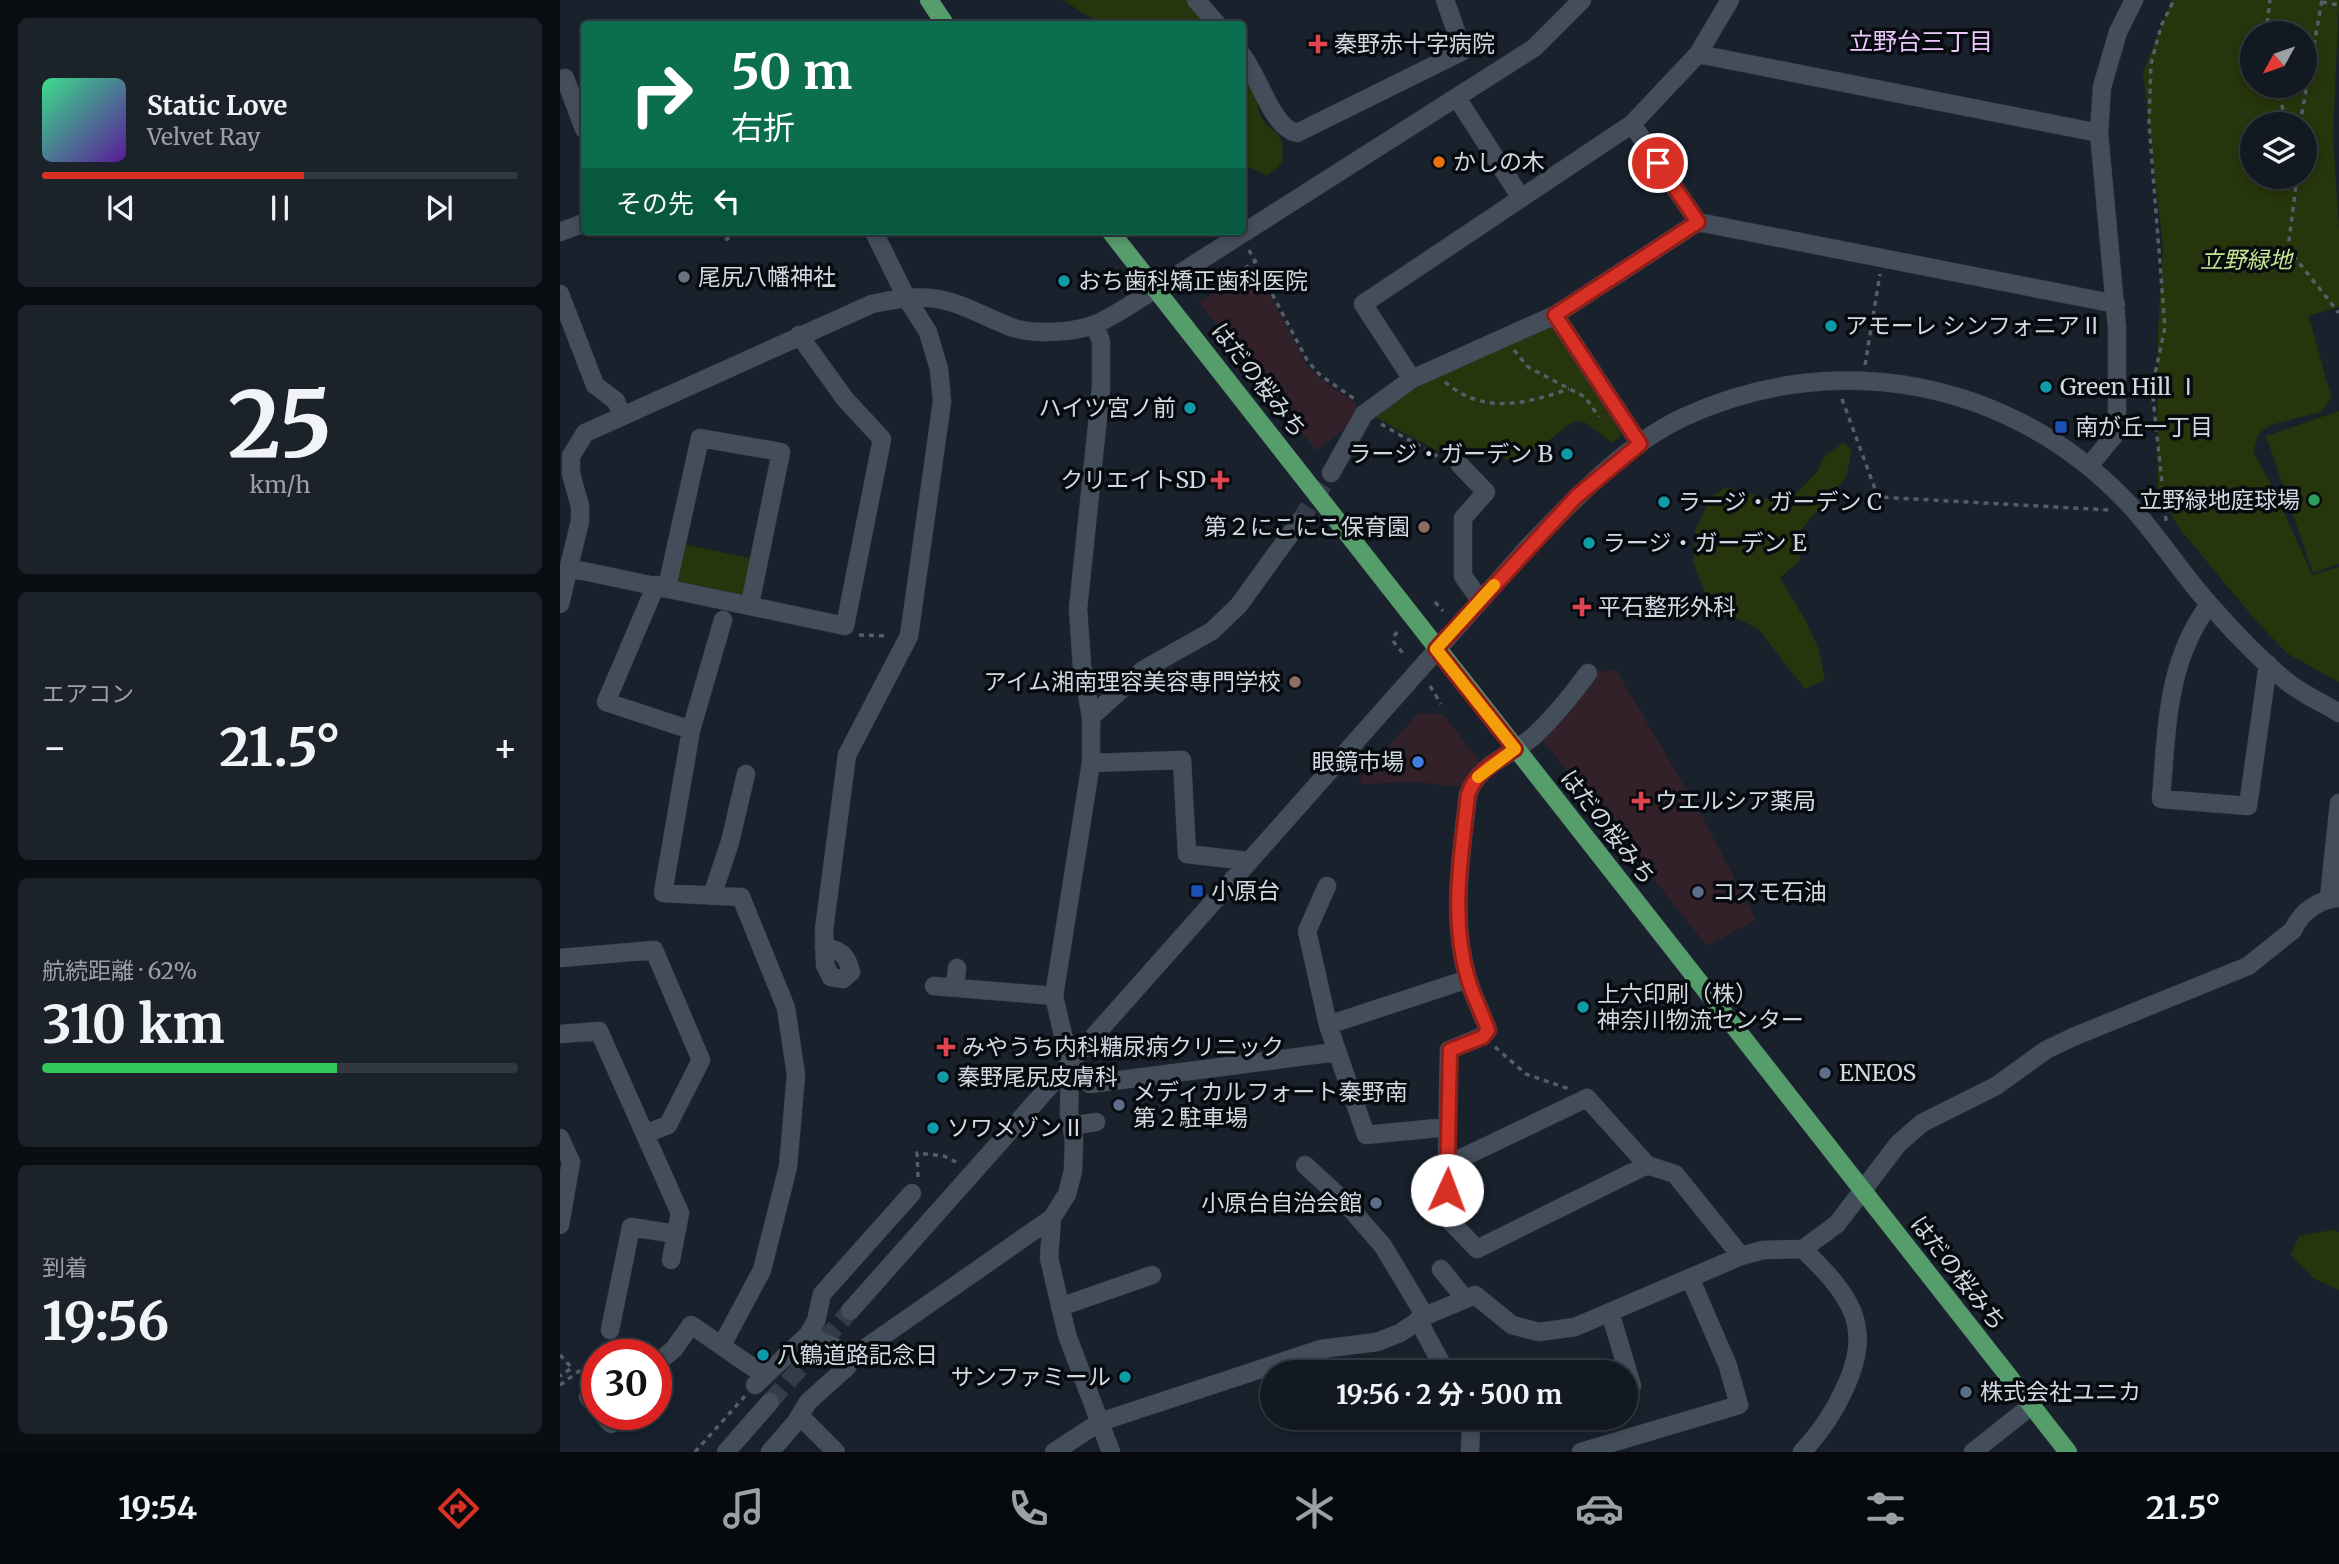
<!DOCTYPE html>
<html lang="ja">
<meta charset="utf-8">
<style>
body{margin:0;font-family:Merriweather,"Noto Sans JP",serif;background:#1b222a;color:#f1f3f6;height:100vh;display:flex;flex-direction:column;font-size:26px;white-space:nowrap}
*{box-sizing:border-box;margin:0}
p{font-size:23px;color:#9ca0a5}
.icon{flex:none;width:38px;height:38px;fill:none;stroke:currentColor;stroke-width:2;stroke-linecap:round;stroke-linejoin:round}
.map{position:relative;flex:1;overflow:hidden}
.side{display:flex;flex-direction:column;gap:18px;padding:18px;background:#0a0e12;width:560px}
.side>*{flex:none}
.top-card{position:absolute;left:21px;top:21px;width:665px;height:214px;border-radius:7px;box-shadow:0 4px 10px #0003,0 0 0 2px #31383f;background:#0b6e4f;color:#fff;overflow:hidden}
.needle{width:46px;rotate:230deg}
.controls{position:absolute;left:1680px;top:21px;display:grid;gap:14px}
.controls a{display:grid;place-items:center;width:77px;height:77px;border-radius:50%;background:#121921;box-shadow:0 4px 10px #0003,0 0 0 2px #31383f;font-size:35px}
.speed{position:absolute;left:21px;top:1339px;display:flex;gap:14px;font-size:35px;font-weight:700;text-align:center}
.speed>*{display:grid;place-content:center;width:91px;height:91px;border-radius:50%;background:#121921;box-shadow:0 4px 10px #0003,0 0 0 2px #31383f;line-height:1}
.speed .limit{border:10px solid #d22;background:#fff;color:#111}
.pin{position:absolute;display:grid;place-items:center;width:60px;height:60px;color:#fff;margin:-30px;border:4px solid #fff;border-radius:50%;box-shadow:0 2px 7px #0007}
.me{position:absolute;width:77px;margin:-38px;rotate:2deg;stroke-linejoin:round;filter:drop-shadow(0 0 5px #0008)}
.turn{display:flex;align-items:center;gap:24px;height:147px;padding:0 35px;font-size:32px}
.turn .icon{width:91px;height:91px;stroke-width:2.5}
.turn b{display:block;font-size:49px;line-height:60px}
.then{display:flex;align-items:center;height:66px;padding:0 35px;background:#0003;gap:14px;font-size:26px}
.big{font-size:52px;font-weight:700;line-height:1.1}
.side .card{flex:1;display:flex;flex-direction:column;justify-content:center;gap:10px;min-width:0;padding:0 24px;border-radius:10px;background:#1b222a}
.side .dial{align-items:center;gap:0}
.dial b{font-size:91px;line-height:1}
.song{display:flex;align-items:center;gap:21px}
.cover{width:84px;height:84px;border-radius:10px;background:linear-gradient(135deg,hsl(150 70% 55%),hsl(270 70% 35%))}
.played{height:7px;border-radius:4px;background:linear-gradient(90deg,#d93025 55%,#31383f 55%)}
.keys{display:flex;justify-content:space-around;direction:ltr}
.heat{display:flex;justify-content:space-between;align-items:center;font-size:38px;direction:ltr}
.charge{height:10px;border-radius:5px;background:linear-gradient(90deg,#34c759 62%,#31383f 0)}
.trip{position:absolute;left:700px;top:1360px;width:378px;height:70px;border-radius:35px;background:#121921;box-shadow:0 4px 10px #0003,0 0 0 2px #31383f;font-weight:700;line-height:70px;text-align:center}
.dock{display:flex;height:112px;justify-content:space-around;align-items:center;background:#070a0d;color:#9ca0a5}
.dock .icon{width:49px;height:49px}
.dock .current{color:#d93025}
.dock b{font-size:32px;color:#f1f3f6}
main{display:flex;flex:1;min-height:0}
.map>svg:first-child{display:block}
</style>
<main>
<section class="side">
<div class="card">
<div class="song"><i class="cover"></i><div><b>Static Love</b><p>Velvet Ray</p></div></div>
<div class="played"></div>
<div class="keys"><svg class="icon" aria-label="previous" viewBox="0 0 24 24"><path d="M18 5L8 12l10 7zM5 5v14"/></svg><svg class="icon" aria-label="pause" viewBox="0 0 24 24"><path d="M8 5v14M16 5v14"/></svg><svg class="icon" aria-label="next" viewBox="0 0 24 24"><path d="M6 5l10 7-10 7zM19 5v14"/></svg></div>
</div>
<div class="card dial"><b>25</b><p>km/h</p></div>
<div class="card"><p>エアコン</p>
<div class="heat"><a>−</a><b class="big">21.5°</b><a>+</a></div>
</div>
<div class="card"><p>航続距離 · 62%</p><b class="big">310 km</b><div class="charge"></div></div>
<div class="card"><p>到着</p><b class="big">19:56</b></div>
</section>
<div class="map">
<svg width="1779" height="1452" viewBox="0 0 1779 1452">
<rect width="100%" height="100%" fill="#18212c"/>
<path fill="#33212a" d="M695,266L746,364L758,377L797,405L790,423L757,451L639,302Z
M1056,670L1146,823L1196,920L1147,946L981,738L1035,672Z
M858,713L883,714L921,763L908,772L902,787L855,782L802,784L799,780Z"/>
<path fill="#26350c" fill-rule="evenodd" d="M503,0H628L648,24H540Z
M1612,0H1779L1773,136L1779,228V307L1748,316C1758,343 1762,370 1772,397L1761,412L1711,425L1699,433L1693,452L1713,487L1752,575L1779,567V682L1728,654L1697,622L1619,528L1598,490V331L1603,247L1583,72ZM1745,33V86H1692V33ZM1692,124H1745V177H1692Z
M682,66C687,76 694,86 698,96C700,102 697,107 699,112C709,137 729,127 721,164L707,176L683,164Z
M987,327L994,328L1062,435L1052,443L1026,423L1014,421L957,465C937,452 905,439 881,453L811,415L854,385Z
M1779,411V564L1753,573L1706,436Z
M1283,443L1292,450L1286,478L1238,533L1240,560L1220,578L1247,623L1259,650L1265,680L1245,689L1198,629L1149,604L1133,562L1135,531L1150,497L1166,487L1226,504L1257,472L1264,457Z
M123,544L194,559L186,590L179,595L120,582L115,576Z
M1772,1230L1779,1232V1290L1753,1278L1731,1255L1739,1236Z"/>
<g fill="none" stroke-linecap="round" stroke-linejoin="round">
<path stroke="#343d47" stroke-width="18" stroke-dasharray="18 9" stroke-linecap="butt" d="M739,522L771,473
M210,1402L290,1311"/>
<defs>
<path id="minor" d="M636,0L657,24
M1138,54L1539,133
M682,55C699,76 712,128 737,133L903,51L885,0
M5,78L24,129
M897,98L961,198
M1072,124L1138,222
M0,232L24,223
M0,294L35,385L56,401L62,416
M995,315L1080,444
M535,324L541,342V388L518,609L522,666L531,717V763L494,996L510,1065L509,1113L514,1140L513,1171L507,1194L492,1218L489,1258L507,1335L551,1452
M852,379L803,304L1072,124L1138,54L1170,0
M900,465L926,492L903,518V576L920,600
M1529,466L1557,432V328L1539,133L1542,87L1558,32L1574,0
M771,473L804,414L852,379L995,315L1138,222L1556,304
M9,568L285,626L322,439L285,399L239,335
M96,585L46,702L131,730
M107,587L140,438L221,452L190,604
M0,604L20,521V506L11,474V456L25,433L312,304C332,300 350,296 370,298C400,301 424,317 451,327C474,335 513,333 536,324C557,315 577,300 597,288L974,48L1022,0
M1649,605C1606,662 1607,730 1601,799L1688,806L1708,664
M1028,673C1012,695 995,716 975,735C953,755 917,764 908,795C901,856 890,919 908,979C913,996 922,1013 928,1030L923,1036L889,1050L886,1217L917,1249L1087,1165
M531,717L583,670L652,631L679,605L739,522
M531,763L622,760L627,854L688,861
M767,886L747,931L768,1025L806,1135L888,1127
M152,896L170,842L186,774
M1769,898L1779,803
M264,947C281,950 287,955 291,972L283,979L271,977L265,965L264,930L287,755L349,636L382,402L379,369L368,332L346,297L314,232
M0,958L94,950L141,1060L108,1125L85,1134
M374,986L494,996
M395,988L397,968
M768,1025L908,979
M0,1034L39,1031L120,1213L111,1260
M510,1065L530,1084L776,1052
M512,1126L536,1122
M0,1138L11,1162L0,1225
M889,1164L1027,1098L1087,1165L1115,1174L1181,1256
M745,1165L783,1200L823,1246L865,1316
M881,1269L905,1299
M500,1307L592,1275
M290,1311L970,545C1016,498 1064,445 1124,417C1275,347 1448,380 1563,498C1595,530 1619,571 1650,605C1673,631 1698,658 1725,680C1740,693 1761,702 1779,713
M1050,1312L1072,1386
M858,1320L886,1372
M50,1330L71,1227L115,1234
M248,1335L294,1356
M162,1345L202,1270L228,1167L236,1075L226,1008L181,897L103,893L131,730L163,620
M96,1364L114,1349L131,1325C157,1342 179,1359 205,1375
M195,1385L248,1335L256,1321L262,1294L352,1193
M28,1397L37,1407
M42,1414L51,1424
M240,1416L276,1452
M908,1418L911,1424L910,1452
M166,1452L210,1402
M210,1452L236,1422L248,1402L287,1367L294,1356L492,1218
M494,1452L540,1422L761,1349L817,1342L840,1333L865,1316L915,1295L952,1325L979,1332L1015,1327L1181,1256L1203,1250L1243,1249L1277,1224L1338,1144L1362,1123L1436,1086L1486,1050L1513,1037L1688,966L1733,930C1741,912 1759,899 1779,898
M1021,1452L1179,1405L1168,1366L1131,1280
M1242,1452C1259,1434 1274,1412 1284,1390C1315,1326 1290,1295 1243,1249
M1413,1452L1471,1406"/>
<path id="major" d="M369,0L385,24
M550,231L1508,1452"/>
</defs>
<use href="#minor" stroke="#363c45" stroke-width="19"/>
<use href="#major" stroke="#363c45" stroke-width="19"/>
<path stroke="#555d67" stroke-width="3.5" stroke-dasharray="5 5" stroke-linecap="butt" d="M1762,2L1779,5
M1706,33L1710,0
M1715,86L1728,124
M1740,124L1762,0
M1737,177L1729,241L1732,254L1779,313
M165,240L182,231
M689,250L747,360L760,375L796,400
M629,287C653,292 678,273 697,260
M561,291L553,281L563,273
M954,350L968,367L1025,397L1039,417
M1305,365L1320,274
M885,382C923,415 965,404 1009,389
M1282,399L1318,497L1549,510
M821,424L884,460
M1606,521L1592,388L1605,327L1589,124L1591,64L1601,26L1614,0
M875,602L883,611
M299,635L329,636
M834,636L840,629
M833,641L845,656
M870,686L881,704
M935,1047L966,1074L1009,1089
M358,1177L357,1153L384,1156L396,1162
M41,1354L44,1343
M0,1355L12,1368L0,1376
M0,1385L37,1358
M135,1452L185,1396"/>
<use href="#minor" stroke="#444e5b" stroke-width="18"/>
<use href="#major" stroke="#569d6c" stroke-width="18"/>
</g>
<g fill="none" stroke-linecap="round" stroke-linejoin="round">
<defs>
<path id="route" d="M887,1190L890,1050L923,1037L928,1030C922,1013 913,996 908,979C890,919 901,856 908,795C914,773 937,761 955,749L876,649L1017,496L1080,444L995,315L1138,222L1098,163"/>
</defs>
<use href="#route" stroke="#8d1f18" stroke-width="18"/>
<use href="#route" stroke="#d93025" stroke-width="12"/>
<path stroke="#f59e0b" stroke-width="12" d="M918,777L955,749L876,649L934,585"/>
</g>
<g fill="#e0444e" stroke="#070a0f" stroke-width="2.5">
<path d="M754.5 33.5h7v7h7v7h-7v7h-7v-7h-7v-7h7z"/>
<path d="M656.5 469.5h7v7h7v7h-7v7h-7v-7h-7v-7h7z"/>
<path d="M1018.5 596.5h7v7h7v7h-7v7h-7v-7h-7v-7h7z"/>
<path d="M1077.5 790.5h7v7h7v7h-7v7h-7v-7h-7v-7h7z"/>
<path d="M382.5 1036.5h7v7h7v7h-7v7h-7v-7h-7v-7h7z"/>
</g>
<circle fill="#e8710a" stroke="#070a0f" stroke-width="2.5" cx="879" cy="162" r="7"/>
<circle fill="#6b7280" stroke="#070a0f" stroke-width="2.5" cx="124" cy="277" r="7"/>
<g fill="#0f9aa8" stroke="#070a0f" stroke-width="2.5">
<circle cx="504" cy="281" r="7"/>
<circle cx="1271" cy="326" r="7"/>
<circle cx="1486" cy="387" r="7"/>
<circle cx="630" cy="408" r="7"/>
<circle cx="1007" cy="454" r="7"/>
<circle cx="1104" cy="502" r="7"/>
<circle cx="1029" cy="543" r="7"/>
<circle cx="1023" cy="1007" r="7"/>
<circle cx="383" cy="1077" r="7"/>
<circle cx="373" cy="1128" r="7"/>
<circle cx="203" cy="1355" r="7"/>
<circle cx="565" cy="1377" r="7"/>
</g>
<g fill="#1a4fb4" stroke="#070a0f" stroke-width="2.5">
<rect x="1494" y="420" width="14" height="14" rx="3.5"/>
<rect x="630" y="884" width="14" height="14" rx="3.5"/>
</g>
<circle fill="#2e9e5b" stroke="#070a0f" stroke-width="2.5" cx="1754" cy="500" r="7"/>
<g fill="#8d6e63" stroke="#070a0f" stroke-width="2.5">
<circle cx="864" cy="527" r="7"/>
<circle cx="735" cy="682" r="7"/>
</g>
<circle fill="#3f7fe0" stroke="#070a0f" stroke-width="2.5" cx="858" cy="762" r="7"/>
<g fill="#5c6f8a" stroke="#070a0f" stroke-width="2.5">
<circle cx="1138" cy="892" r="7"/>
<circle cx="1265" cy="1073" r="7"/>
<circle cx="559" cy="1105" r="7"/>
<circle cx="816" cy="1203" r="7"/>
<circle cx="1406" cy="1392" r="7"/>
</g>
<g text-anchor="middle" stroke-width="7" stroke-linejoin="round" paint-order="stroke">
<g font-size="23" fill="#d3d9e1" stroke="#070a0f" text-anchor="start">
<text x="774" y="52">秦野赤十字病院</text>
<text x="893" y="170">かしの木</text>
<text x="138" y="285">尾尻八幡神社</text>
<text x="518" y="289">おち歯科矯正歯科医院</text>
<text x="1285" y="334">アモーレ シンフォニアⅡ</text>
<text x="1500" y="395">Green Hill Ⅰ</text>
<text x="616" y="416" text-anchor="end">ハイツ宮ノ前</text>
<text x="1515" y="435">南が丘一丁目</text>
<text x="993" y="462" text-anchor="end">ラージ・ガーデン B</text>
<text x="646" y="488" text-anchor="end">クリエイトSD</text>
<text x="1740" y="508" text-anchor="end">立野緑地庭球場</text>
<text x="1118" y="510">ラージ・ガーデン C</text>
<text x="850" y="535" text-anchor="end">第２にこにこ保育園</text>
<text x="1043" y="551">ラージ・ガーデン E</text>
<text x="1038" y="615">平石整形外科</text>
<text x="721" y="690" text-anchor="end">アイム湘南理容美容専門学校</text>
<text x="844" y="770" text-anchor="end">眼鏡市場</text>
<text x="1095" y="809">ウエルシア薬局</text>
<text x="651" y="899">小原台</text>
<text x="1152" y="900">コスモ石油</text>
<text x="1037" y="1002">上六印刷（株）<tspan x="1037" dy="26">神奈川物流センター</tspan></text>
<text x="402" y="1055">みやうち内科糖尿病クリニック</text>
<text x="1279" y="1081">ENEOS</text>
<text x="397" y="1085">秦野尾尻皮膚科</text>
<text x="573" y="1100">メディカルフォート秦野南<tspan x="573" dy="26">第２駐車場</tspan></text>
<text x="387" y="1136">ソワメゾンⅡ</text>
<text x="802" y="1211" text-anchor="end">小原台自治会館</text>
<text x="217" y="1363">八鶴道路記念日</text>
<text x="551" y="1385" text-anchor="end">サンファミール</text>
<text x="1420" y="1400">株式会社ユニカ</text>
</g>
<g font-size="23" font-style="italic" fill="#c2e690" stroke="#070a0f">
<text x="1686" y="268">立野緑地</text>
</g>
<g font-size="23" fill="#d3d9e1" stroke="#070a0f">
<text transform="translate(699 380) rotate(52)" y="8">はだの桜みち</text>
<text transform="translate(1048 827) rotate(52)" y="8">はだの桜みち</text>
<text transform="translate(1398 1273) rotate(52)" y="8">はだの桜みち</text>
</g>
<g font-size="24" fill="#ecc8fc" stroke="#070a0f">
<text x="1361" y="50">立野台三丁目</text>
</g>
</g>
</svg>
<div class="controls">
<a><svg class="needle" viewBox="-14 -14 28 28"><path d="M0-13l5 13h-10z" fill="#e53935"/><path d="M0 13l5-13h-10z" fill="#9ca0a5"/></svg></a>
<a><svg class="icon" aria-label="layers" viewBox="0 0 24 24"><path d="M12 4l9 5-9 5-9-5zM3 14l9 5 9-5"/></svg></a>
</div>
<div class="speed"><div class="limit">30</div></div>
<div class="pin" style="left:1098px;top:163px;background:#d93025"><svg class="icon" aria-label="arrive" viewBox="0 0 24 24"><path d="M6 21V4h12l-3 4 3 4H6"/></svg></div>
<svg class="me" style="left:887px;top:1190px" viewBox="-20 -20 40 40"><circle r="19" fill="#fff"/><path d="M0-13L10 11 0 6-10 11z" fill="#d93025"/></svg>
<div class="trip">19:56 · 2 分 · 500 m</div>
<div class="top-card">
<div class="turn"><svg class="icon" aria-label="right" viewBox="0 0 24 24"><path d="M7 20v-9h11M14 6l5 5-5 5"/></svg><div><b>50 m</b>右折</div></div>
<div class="then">その先<svg class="icon" aria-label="left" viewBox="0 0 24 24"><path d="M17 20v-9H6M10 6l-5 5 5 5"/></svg></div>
</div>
</div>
</main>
<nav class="dock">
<b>19:54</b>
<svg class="icon current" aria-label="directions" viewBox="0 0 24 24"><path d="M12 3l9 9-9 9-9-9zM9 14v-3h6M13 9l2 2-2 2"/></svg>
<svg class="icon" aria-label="music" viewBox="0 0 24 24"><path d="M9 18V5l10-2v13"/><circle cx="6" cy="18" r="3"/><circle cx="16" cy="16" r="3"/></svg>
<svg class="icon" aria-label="phone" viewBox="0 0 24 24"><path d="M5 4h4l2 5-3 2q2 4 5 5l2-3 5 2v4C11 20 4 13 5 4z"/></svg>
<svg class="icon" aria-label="climate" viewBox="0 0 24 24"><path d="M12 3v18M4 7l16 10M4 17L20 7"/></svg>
<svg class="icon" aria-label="car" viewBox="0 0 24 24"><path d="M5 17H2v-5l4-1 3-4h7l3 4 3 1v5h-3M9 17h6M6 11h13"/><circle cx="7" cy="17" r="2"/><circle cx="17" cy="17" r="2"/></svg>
<svg class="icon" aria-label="filters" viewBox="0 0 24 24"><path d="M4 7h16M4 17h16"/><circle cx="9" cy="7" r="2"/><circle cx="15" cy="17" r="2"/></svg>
<b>21.5°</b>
</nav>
